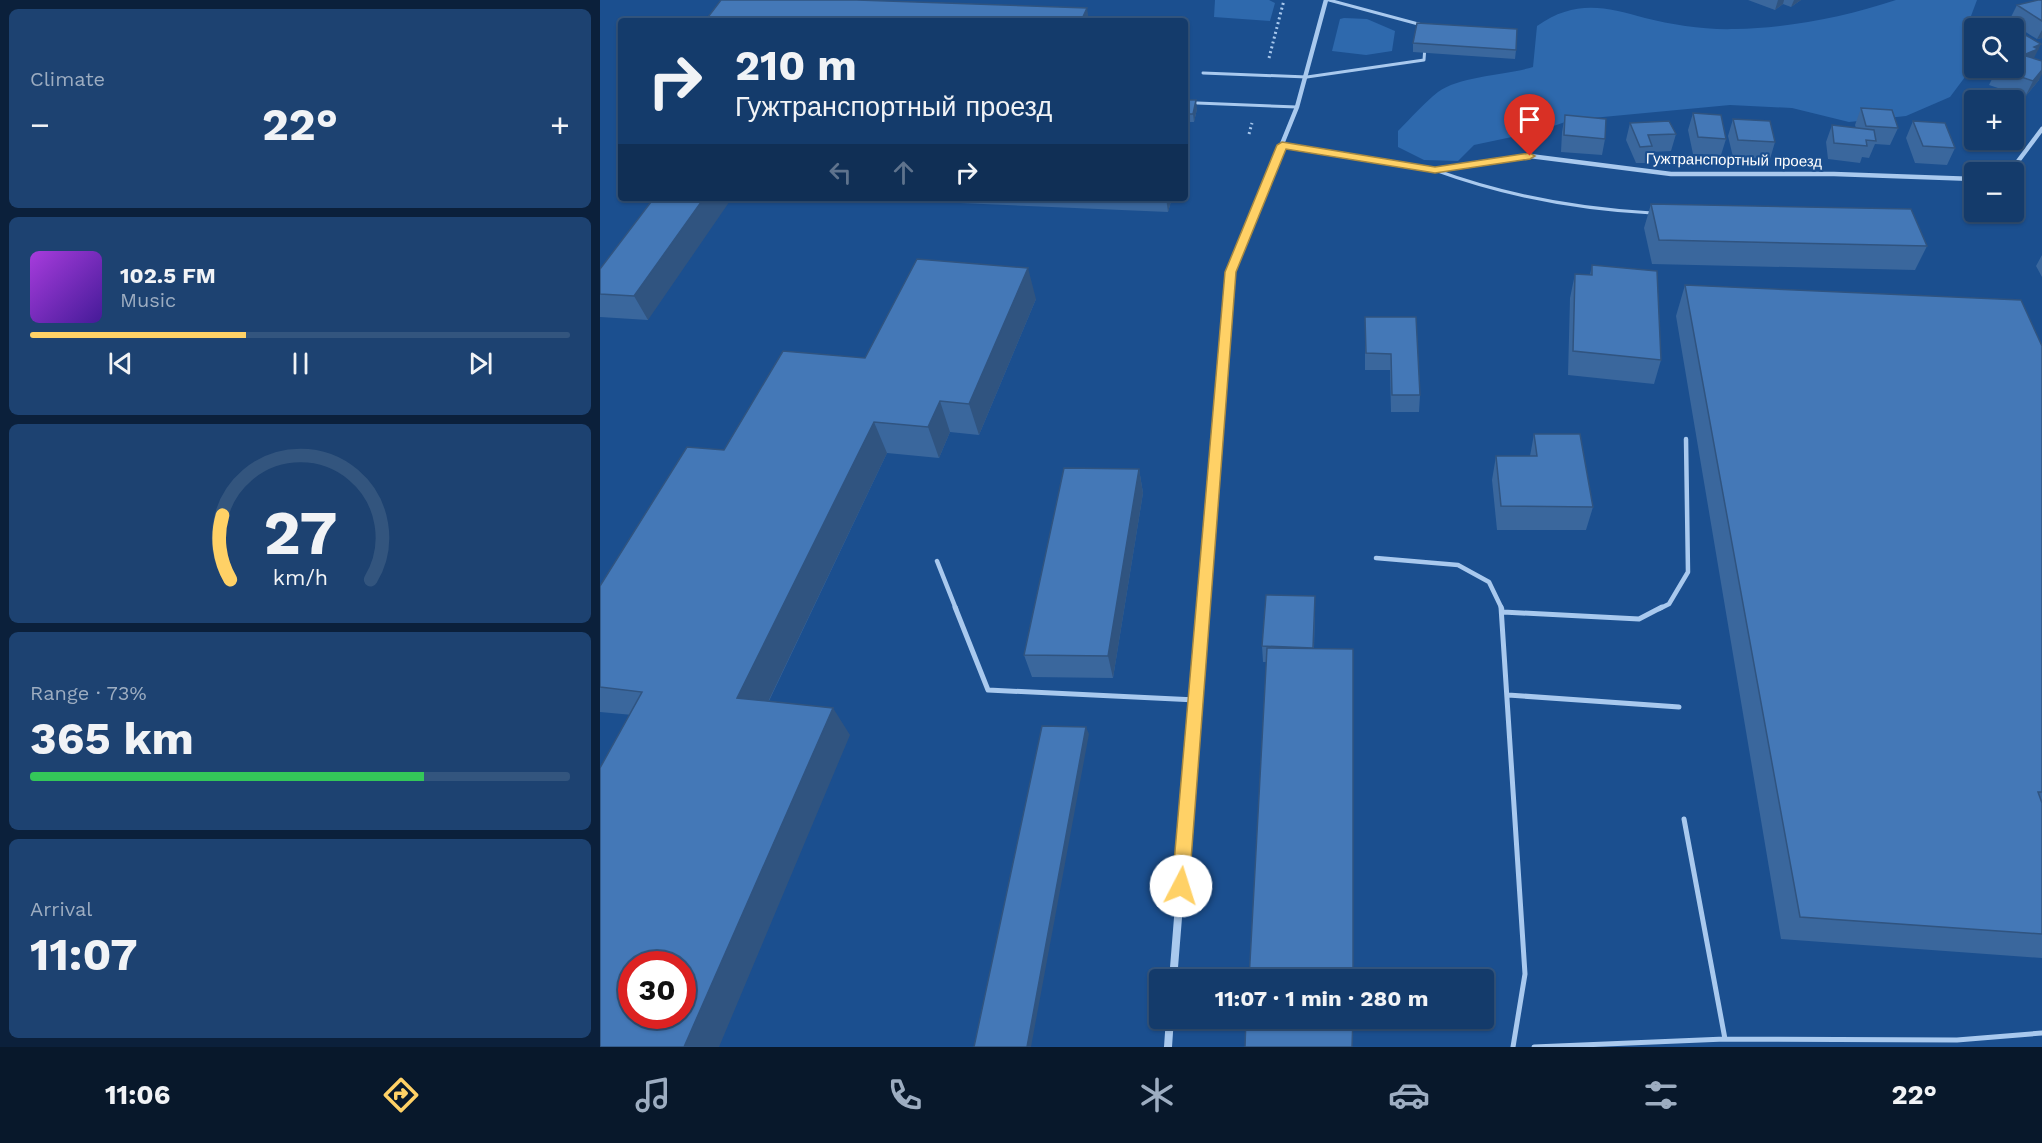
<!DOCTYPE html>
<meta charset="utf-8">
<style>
body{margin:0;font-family:"Work Sans",sans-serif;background:#1d4271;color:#f1f3f6;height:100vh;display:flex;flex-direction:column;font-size:22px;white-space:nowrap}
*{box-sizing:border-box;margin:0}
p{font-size:20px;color:#9dadc1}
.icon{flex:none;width:33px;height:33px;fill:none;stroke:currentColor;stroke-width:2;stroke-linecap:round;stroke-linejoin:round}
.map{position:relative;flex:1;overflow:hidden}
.panel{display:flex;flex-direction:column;gap:9px;padding:9px;background:#0b203b;width:600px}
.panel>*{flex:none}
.banner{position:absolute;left:18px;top:18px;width:570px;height:183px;border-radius:6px;box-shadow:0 2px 4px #0004,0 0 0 2px #33557e;background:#143b6b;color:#f1f3f6;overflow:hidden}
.controls{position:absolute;left:1364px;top:18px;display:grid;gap:12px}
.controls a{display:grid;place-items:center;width:60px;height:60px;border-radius:6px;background:#143b6b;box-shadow:0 2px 4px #0004,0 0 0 2px #33557e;font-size:30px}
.speed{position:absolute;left:18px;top:951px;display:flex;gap:12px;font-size:30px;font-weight:700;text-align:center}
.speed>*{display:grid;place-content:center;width:78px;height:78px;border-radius:50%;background:#143b6b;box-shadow:0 2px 4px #0004,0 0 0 2px #33557e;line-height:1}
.speed .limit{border:9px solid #d22;background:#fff;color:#111}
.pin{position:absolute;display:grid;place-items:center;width:51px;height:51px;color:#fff;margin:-62px -26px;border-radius:50% 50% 50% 0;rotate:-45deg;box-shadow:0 0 6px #0007}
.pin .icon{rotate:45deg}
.me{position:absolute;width:66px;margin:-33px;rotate:5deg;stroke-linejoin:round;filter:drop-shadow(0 0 4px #0008)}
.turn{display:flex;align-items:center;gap:21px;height:126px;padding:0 18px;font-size:27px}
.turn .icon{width:78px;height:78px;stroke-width:2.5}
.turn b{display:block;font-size:42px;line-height:51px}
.lanes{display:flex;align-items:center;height:57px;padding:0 18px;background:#0003;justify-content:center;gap:30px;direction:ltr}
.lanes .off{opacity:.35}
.big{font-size:45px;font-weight:700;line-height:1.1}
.panel .widget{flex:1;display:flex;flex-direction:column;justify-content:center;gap:9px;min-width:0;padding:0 21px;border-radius:9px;background:#1d4271}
.panel .dial{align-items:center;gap:0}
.dial svg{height:156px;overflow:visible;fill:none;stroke:#33557e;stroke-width:7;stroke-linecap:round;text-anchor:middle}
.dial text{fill:#f1f3f6;stroke:none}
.song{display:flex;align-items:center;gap:18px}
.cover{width:72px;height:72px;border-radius:9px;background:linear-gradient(135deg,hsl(280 70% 55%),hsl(260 70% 35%))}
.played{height:6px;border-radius:3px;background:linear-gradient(90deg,#ffd166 40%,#33557e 40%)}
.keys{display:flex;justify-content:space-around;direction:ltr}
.heat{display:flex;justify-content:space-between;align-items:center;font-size:33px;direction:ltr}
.charge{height:9px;border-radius:4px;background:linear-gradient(90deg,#34c759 73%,#33557e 0)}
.trip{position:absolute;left:549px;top:969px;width:345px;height:60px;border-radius:6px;background:#143b6b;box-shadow:0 2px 4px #0004,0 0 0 2px #33557e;font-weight:700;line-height:60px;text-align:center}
.tabs{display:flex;height:96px;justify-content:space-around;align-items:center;background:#08182b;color:#9dadc1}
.tabs .icon{width:42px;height:42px}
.tabs .selected{color:#ffd166}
.tabs b{font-size:27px;color:#f1f3f6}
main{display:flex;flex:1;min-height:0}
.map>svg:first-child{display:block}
</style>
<main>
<section class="panel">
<div class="widget"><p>Climate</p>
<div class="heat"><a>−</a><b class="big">22°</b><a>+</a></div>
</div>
<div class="widget">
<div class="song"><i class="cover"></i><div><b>102.5 FM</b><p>Music</p></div></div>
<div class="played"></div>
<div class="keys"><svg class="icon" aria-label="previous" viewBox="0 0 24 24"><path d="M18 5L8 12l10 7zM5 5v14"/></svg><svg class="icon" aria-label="pause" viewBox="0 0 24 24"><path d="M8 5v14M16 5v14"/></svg><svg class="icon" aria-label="next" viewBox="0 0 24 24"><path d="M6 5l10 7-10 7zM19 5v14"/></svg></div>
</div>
<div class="widget dial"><svg viewBox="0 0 100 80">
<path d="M14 69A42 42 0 1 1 86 69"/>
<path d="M14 69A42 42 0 0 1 10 36" stroke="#ffd166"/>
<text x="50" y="56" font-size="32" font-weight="700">27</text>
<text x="50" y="72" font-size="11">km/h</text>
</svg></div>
<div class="widget"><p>Range · 73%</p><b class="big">365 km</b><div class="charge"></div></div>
<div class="widget"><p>Arrival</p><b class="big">11:07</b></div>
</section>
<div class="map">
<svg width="1442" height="1047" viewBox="0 0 1442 1047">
<rect width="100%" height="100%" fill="#1b4f8f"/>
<path fill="#2e69ad" d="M615,0H669L675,3L670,21L614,17Z
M1296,0H1377L1371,16L1377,28H1374V65L1350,97L1306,116L1249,122L1192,108L1130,105L971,120L936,132L874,145L858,161L824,160L798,147V131C811,118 824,103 838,92C859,76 907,75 933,67L937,26C974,0 1004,6 1045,18C1073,25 1105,30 1135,29C1190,28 1244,17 1296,0Z
M744,18L767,19L795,31L792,51L766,55L732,51L740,19Z"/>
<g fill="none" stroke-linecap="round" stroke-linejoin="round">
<path stroke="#a9c9ee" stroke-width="3" stroke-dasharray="2 3" stroke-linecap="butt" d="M669,58L684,0
M649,134L652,123"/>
<path stroke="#a9c9ee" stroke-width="3" d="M729,0L822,25
M603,73L707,77L824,60L825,46
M597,103L697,107
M835,170C906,196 977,209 1052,213"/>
<path stroke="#a9c9ee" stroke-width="4.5" d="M776,558L858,565L889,582L902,609
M337,561L356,609
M1059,609L1069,604L1088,572L1086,439"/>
<path stroke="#a9c9ee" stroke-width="5" d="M355,607L388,690L596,700
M901,607L925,974L913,1047
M903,612L1039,619L1062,607
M908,695L1079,707
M1084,819L1125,1039
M934,1047L1125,1039L1357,1040L1442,1033"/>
<path stroke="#a9c9ee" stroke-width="4.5" d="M682,145L835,170L930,156L1071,174H1234L1374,179
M1397,172L1413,168L1442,129
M632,267L697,107L726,0"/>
<path stroke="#a9c9ee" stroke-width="5" d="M603,609L633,265"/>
<path stroke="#a9c9ee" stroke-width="8" d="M573,980L603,607
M568,1047L570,1018"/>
</g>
<path fill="#3a679d" d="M1148,0H1201L1191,7L1183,4L1175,10Z
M1442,0V38L1437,39L1424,31L1423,34L1434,59L1439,80L1425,97L1389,85L1397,69L1413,68V28H1419L1409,21L1417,5Z
M813,43L916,50L915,59L813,52Z
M585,100L597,109L594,122H585Z
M1261,108L1298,128L1290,145L1275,144L1269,158L1262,157L1260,163L1228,159L1226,142L1232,125L1256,128L1255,125Z
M1093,113L1126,139L1121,155L1093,154L1088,130Z
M965,115L1005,139L1002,155L961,152L962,132Z
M1133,119L1175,142L1170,159L1133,157L1128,136Z
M1313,121L1355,148L1347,165L1315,163L1306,138Z
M1030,123L1076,134L1071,151L1051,152L1048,163H1036L1026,140Z
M54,198L48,320L0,317V269Z
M289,198H572L568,212L290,200Z
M1051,204L1327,246L1315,270L1052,264L1044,228Z
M1442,255V277L1436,266Z
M992,265L1061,360L1054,384L968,375L970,298L975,274L990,275Z
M1085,285L1442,346V958L1181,939L1076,316Z
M436,299L379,435L350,432L339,458L287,453L169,701L250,735L0,712V586L124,450L265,358Z
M765,317L820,395L819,412H791L790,370H765Z
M934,434L993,507L986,530H897L892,480L896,456H930Z
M539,469L543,493L513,678L432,677L424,655Z
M715,611L714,648L667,662H663L662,646Z"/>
<path fill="#305480" d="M1178,0H1184L1183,4L1175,10Z
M1194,0H1201L1191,7Z
M487,8L489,21H481Z
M1442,30V38L1437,39Z
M1441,44L1430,66L1418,70L1426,54L1434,47Z
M1442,70V74L1439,80L1425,97L1433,81Z
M596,100L597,109L594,122L593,114Z
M104,198H132L48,320L34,296Z
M566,198H572L568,212Z
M428,268L436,299L379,435L369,404Z
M340,401L350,432L339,458L328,427Z
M274,422L287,453L157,725L137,698Z
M539,469L543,493L513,678L508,656Z
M233,708L250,735L119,1047H84Z
M486,727L489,734L431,1047H427Z"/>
<path fill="#4478b7" stroke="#305480" stroke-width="1.5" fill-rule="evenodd" d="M121,0H257L487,8L481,21H105Z
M1438,0H1442V21L1417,5Z
M817,23L917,29L916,50L813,43Z
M1412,24L1424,31L1420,32L1441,44L1434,47L1438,49L1426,54L1413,47V28H1400Z
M1413,52L1442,61V70L1433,81L1397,69L1398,68H1413Z
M585,100H596L593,114H585Z
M1261,108L1292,110L1298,128L1266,126Z
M1093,113L1121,115L1126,139L1098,137Z
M965,115L1006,119L1005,139L964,135Z
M1133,119L1170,121L1175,142L1138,140Z
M1069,121L1076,134L1048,135L1052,146L1040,147L1030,123Z
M1313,121L1345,123L1355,148L1323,146Z
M1232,125L1274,130L1276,141L1266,140L1267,146L1234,143Z
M54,198H104L34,296L0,294V269Z
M1051,204L1311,209L1327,246L1059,240Z
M317,259L428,268L369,404L340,401L328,427L274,422L137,698L233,708L84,1047H0V768L42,692L0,687V586L87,447L124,450L183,351L265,358ZM32,964H82V1016H32Z
M992,265L1057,271L1061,360L973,351L975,274L992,275Z
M1085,285L1421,300L1442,346V792H1438L1442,803V934L1200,917Z
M765,317H816L820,395H792L791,354L766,353Z
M934,434H980L993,507L901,506L896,456H937Z
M464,468L539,469L508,656L424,655Z
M666,595L715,596L713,648L662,646Z
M667,648L753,649V980H649Z
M442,726L486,727L427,1047H374Z
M646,1018H753L752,1047H645Z"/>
<path fill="#ffd166" stroke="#a68842" stroke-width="1.5" d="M682,142L835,167L930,153L935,156L930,159L835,173L686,149L636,272L589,886L587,892L581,895L575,892L572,886L625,272L677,145Z"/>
<g text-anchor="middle" stroke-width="4.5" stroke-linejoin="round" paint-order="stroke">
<g font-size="15" fill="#fff" stroke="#1b4f8f">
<text transform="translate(1134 160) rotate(1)" y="5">Гужтранспортный проезд</text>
</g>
</g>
</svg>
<div class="controls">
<a><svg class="icon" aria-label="search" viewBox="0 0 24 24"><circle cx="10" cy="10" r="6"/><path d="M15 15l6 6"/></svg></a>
<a>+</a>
<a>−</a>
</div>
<div class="speed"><div class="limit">30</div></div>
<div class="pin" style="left:930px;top:156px;background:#d93025"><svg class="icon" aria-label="arrive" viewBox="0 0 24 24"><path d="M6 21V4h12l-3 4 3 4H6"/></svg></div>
<svg class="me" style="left:581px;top:886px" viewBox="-20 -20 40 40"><circle r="19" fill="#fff"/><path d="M0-13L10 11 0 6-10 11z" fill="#ffd166"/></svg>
<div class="trip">11:07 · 1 min · 280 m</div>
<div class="banner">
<div class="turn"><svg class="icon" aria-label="right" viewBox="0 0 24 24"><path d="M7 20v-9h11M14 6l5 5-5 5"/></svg><div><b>210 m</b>Гужтранспортный проезд</div></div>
<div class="lanes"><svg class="icon off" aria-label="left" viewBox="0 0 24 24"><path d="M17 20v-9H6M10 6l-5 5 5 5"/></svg><svg class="icon off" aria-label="ahead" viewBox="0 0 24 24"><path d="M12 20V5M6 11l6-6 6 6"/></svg><svg class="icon" aria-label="right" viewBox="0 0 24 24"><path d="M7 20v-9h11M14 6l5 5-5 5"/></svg></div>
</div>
</div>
</main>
<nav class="tabs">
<b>11:06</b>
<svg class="icon selected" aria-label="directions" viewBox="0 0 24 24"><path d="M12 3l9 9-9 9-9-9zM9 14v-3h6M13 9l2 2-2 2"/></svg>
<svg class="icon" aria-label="music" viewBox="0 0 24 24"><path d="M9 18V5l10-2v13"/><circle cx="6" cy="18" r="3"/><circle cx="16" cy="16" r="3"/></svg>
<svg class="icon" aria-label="phone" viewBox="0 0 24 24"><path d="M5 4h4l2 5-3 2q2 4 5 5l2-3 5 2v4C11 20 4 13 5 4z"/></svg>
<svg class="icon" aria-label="climate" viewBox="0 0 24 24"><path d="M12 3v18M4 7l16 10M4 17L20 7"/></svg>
<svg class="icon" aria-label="car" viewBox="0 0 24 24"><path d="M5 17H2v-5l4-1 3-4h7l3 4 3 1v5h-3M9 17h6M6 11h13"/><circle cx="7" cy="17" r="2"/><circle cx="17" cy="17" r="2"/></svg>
<svg class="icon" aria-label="filters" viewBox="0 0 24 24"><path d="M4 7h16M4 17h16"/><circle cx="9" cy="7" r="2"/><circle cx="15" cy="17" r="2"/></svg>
<b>22°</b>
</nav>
